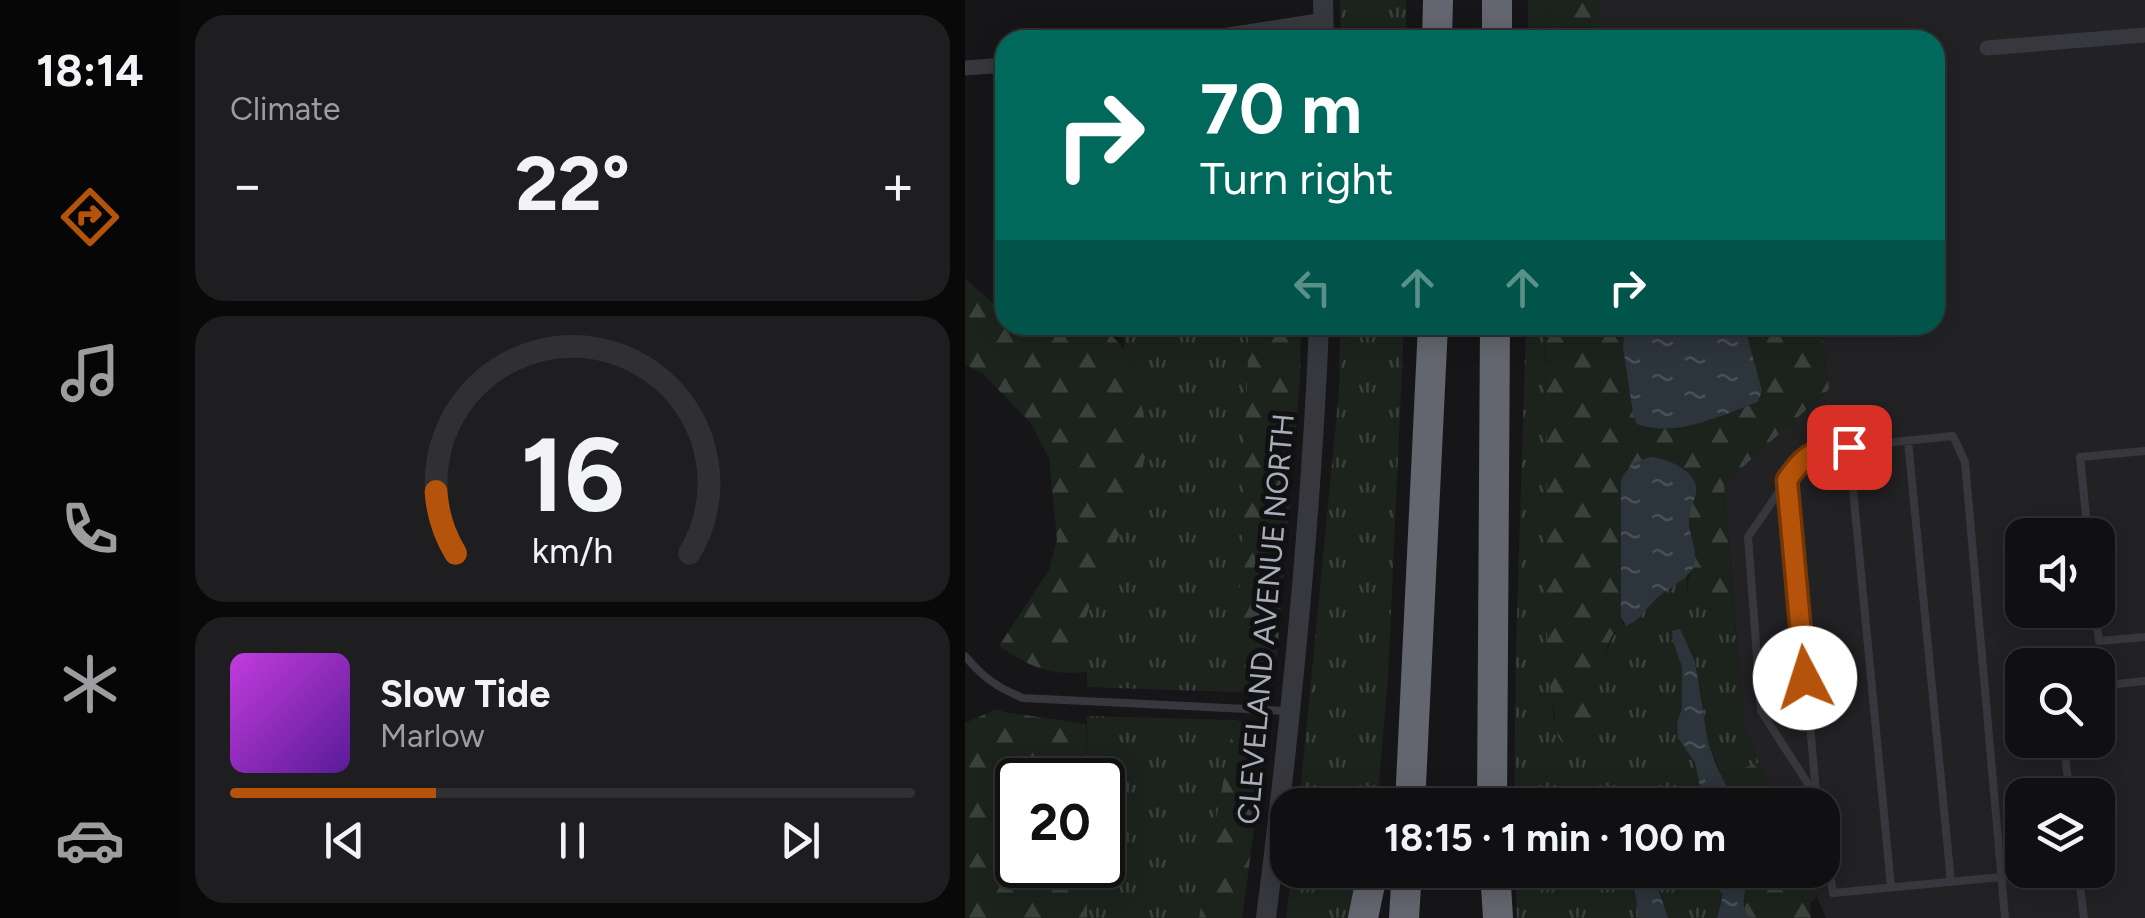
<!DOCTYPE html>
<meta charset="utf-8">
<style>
body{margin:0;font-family:Figtree,sans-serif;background:#1e1e20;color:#f1f3f6;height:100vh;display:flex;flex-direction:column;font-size:38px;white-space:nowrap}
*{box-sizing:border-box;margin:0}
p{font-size:32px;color:#9c9d9f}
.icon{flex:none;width:55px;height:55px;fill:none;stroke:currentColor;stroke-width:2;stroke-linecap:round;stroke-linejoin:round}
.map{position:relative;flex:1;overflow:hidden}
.drawer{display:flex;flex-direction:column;gap:15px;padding:15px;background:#09090a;width:785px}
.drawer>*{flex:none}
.guide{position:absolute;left:30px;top:30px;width:950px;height:305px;border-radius:30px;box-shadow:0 5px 25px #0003,0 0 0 2px #303032;background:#00695c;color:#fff;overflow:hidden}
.controls{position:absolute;left:1040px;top:518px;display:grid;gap:20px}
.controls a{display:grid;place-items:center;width:110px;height:110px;border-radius:20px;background:#101012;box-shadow:0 5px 25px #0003,0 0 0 2px #303032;font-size:50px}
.speed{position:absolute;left:30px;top:758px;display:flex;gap:20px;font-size:50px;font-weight:700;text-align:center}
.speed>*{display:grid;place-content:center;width:130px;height:130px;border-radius:50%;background:#101012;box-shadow:0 5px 25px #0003,0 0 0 2px #303032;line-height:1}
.speed .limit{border:5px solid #111;border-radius:15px;background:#fff;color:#111}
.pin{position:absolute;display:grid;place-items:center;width:85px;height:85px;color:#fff;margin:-42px;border-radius:20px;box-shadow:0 5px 15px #0006}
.me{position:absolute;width:110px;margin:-55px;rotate:355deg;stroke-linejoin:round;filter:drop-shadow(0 0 8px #0008)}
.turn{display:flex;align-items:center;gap:35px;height:210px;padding:0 40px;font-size:45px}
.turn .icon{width:130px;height:130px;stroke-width:2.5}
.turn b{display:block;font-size:70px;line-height:85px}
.lanes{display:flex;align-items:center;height:95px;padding:0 40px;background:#0003;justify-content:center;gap:50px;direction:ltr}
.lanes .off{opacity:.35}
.big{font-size:75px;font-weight:700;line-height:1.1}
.drawer .widget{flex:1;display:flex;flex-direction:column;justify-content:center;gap:15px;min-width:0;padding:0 35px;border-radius:30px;background:#1e1e20}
.drawer .dial{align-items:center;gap:0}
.dial svg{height:260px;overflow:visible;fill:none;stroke:#303032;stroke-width:7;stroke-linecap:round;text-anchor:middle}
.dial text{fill:#f1f3f6;stroke:none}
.song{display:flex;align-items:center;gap:30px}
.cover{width:120px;height:120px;border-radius:15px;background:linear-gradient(135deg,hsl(290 70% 55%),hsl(270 70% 35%))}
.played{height:10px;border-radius:5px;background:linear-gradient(90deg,#b45309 30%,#303032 30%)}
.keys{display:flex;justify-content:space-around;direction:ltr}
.heat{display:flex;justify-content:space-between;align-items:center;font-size:55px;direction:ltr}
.trip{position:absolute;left:305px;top:788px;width:570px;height:100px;border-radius:30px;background:#101012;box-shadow:0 5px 25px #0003,0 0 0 2px #303032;font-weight:700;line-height:100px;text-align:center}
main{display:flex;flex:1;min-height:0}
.menu{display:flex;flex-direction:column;width:180px;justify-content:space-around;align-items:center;background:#060607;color:#9c9d9f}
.menu .icon{width:70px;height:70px}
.menu .current{color:#b45309}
.menu b{font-size:45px;color:#f1f3f6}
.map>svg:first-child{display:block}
</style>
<main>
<nav class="menu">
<b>18:14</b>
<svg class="icon current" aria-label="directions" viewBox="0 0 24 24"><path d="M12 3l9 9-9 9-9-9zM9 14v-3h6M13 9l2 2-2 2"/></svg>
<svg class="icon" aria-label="music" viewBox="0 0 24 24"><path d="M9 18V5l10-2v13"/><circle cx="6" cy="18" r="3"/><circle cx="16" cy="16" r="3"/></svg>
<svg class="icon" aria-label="phone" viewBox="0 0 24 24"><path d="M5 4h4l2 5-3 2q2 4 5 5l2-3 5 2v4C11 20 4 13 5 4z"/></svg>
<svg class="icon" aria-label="climate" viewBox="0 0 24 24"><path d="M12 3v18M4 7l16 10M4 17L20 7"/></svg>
<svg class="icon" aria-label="car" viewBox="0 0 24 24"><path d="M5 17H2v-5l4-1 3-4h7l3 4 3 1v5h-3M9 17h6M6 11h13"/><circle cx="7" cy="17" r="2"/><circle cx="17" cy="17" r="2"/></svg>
</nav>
<section class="drawer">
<div class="widget"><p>Climate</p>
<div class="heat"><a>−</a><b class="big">22°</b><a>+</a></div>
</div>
<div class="widget dial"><svg viewBox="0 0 100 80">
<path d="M14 69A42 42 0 1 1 86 69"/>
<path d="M14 69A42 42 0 0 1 8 50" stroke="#b45309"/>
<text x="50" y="56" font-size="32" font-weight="700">16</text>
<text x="50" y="72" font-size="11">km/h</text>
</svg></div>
<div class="widget">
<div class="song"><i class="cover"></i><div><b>Slow Tide</b><p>Marlow</p></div></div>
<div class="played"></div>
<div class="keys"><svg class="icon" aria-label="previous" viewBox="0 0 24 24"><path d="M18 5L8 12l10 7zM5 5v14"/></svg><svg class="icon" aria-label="pause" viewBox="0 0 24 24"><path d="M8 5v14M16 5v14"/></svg><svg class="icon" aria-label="next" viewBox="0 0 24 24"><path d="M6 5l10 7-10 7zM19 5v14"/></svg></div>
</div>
</section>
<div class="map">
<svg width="1180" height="918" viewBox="0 0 1180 918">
<defs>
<pattern id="grass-tufts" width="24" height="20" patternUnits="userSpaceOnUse" patternTransform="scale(2.5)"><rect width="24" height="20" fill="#1c231d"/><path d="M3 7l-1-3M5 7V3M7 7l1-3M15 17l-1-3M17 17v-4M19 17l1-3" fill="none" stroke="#3a403c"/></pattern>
<pattern id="forest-firs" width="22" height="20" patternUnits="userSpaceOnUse" patternTransform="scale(2.5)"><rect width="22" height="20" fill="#1c231d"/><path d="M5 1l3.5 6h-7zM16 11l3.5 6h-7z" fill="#3a403c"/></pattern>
<pattern id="water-ripples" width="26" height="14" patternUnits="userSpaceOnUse" patternTransform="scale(2.5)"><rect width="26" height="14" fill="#2c353c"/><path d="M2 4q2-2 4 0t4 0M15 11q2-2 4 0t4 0" fill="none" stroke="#485056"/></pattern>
</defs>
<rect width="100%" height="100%" fill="#161618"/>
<path fill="#222225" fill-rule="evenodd" d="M634,0H1180V918H861L840,870H858V805H812L779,727L759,484L864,389L856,325H970V40H634ZM1058,535H1132V610H1058ZM1058,665H1132V740H1058ZM1058,795H1132V870H1058Z"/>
<path fill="url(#grass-tufts)" d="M375,0H441V40H376Z
M563,0H591L576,29L575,40H563Z
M160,325H284L276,571L268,692L122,687V672L102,673L125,605L173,488L178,410L159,349Z
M375,325H439L423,678L412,805H334L374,391Z
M561,325H579C579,366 582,408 582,449C583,539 578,630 589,720L631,700C637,673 638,644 658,624L666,625L691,598L722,575V591L741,609L751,610L757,627L762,634L771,635L779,727L794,763L768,771L758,779L743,742L730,662L707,631L708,642L717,667V708L712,723L713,738L730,763L739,805H549L551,650Z
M122,716L269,720L234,918H122V865H138V780H122Z
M327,870H401L391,918H321Z
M550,870H663L668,879L674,918H552Z
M687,870H758L757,899L752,918H703Z"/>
<path fill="url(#forest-firs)" d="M591,0H634V40H575L576,29Z
M0,279L33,307L40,310V325H121L147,336L159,349L178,410L183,443L173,488L125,605L102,673C71,671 59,662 34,646L84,570L92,540L84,458L66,423L19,375L0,364Z
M284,325H336L335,378L310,678C301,693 284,691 268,692L276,571Z
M579,325H660L658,347L668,414L740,422L793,402L797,390L779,325H856L864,389L759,484L771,635L758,632L751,610C746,609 740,610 735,608C710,599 731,565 729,549C727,534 722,523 725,508L662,468L656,481V617L658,624C653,629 647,634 644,642C633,670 636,741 598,743L593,737L584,682L581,578L582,444Z
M32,709L39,712L121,724L122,780H52V865H122V918H0V723Z
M269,720C285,723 293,725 301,741L277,918H234Z
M794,763L812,805H771L758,779L768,771Z
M787,870H840L852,897L845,903L846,918H784C773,903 782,886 787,870Z"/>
<path fill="url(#water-ripples)" d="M660,325H779L797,390L793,402C754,416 712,438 672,424L668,414L658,347Z
M686,457C702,458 735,472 731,493C729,504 723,511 724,523C725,538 735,556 727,570C719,582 700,589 690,600C680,609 675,621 661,626L656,617V481C662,466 670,461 686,457Z
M715,629L730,662L743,742L751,765L771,805H739L730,763L713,738L712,723L717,708V667L708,642L707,631Z
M663,870H687L703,918H674L668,880Z
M758,870H787C782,886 773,903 784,918H752L757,899Z"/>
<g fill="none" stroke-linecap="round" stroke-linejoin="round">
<path stroke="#37383d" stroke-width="8" d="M943,441L986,882
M884,447L926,887
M823,482L851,792
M1123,535L1115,457L1180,451
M1130,610L1134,641L1180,637
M0,656C19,678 31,687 58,698L321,711
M1132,686L1180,681
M1098,740L1105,795
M853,805L851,796L796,711L783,537L831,467L849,450L988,436L1000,462L1040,918
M858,833L868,893L1036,877
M1113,870L1119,918"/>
<path stroke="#37383d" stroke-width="15" d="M232,40L359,20
M1022,48L1180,35
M0,68L40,65"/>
<path stroke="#37383d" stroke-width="20" d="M358,0L359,40
M301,918C326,721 346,524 354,325"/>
<path stroke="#63666e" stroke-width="30" d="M472,40L473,0
M532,40V0
M445,805L468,325
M527,805L530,325
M530,870L533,918
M398,918L408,870
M439,918L442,870"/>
</g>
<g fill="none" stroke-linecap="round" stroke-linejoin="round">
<defs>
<path id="route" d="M840,678L822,480C843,450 850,450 884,447"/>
</defs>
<use href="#route" stroke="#753606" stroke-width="25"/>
<use href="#route" stroke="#b45309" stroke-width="18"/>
</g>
<g text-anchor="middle" stroke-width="10" stroke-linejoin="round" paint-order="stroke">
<g font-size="30" fill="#a8adb8" stroke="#111113">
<text transform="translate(301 619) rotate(-85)" y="10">CLEVELAND AVENUE NORTH</text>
</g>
</g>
</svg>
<div class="controls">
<a><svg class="icon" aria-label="sound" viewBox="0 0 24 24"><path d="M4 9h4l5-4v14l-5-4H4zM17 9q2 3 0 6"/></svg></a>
<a><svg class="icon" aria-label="search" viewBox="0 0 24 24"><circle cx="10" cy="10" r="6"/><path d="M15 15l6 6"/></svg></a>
<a><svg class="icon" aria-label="layers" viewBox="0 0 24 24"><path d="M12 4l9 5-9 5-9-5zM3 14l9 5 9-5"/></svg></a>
</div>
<div class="speed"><div class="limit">20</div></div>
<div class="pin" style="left:884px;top:447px;background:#d93025"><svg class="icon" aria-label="arrive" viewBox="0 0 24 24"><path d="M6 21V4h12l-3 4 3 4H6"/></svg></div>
<svg class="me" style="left:840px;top:678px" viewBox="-20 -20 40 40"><circle r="19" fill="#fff"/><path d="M0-13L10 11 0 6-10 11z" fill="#b45309"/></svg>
<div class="trip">18:15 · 1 min · 100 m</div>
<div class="guide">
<div class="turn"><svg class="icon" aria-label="right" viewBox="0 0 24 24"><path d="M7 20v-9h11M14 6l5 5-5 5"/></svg><div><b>70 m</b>Turn right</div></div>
<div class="lanes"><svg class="icon off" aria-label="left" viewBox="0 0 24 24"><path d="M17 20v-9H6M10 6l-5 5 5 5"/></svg><svg class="icon off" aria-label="ahead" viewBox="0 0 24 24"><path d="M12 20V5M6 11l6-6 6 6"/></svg><svg class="icon off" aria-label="ahead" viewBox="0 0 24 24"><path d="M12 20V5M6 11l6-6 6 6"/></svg><svg class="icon" aria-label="right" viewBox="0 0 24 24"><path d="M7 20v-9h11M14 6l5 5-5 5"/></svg></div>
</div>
</div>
</main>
